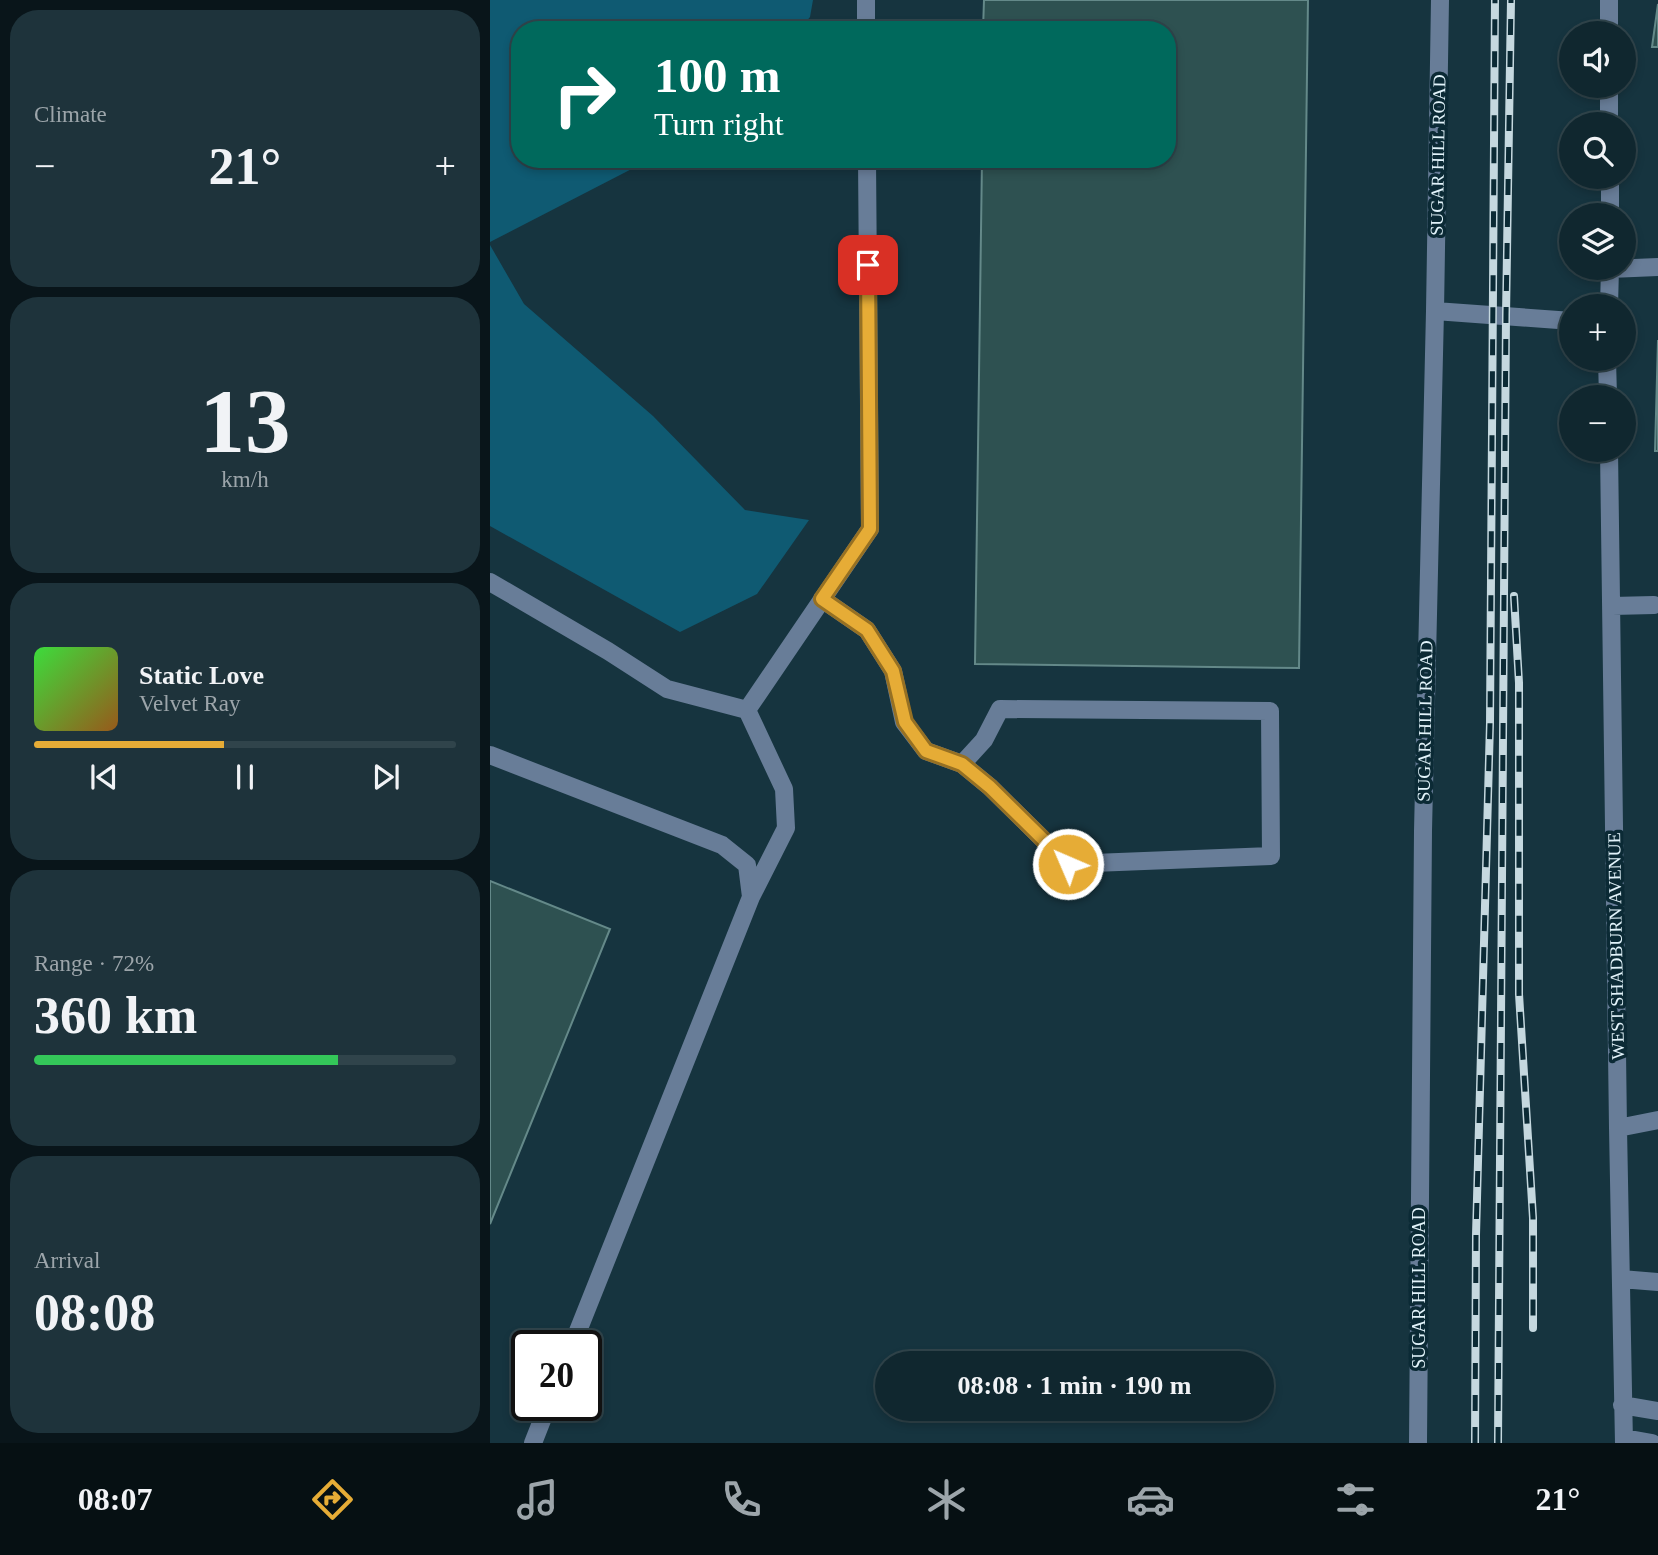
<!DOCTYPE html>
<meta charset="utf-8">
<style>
body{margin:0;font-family:Georgia,serif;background:#1e333b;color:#f1f3f6;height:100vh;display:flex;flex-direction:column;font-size:26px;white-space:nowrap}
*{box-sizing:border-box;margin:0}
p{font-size:23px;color:#9ca5aa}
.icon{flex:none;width:38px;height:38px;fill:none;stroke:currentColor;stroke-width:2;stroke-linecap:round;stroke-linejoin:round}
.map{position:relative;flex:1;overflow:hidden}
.panel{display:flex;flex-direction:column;gap:10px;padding:10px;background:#09151a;width:490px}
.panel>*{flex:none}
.banner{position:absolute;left:21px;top:21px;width:665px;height:147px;border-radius:28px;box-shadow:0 4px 10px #0003,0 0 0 2px #30444b;background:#00695c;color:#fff;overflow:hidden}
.fabs{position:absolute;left:1069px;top:21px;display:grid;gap:14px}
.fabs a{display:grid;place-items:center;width:77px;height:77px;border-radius:50%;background:#10272f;box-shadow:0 4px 10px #0003,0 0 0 2px #30444b;font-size:35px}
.speed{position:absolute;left:21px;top:1330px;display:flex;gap:14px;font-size:35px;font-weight:700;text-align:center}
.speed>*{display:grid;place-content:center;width:91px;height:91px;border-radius:50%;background:#10272f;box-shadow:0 4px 10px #0003,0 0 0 2px #30444b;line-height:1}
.speed .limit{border:4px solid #111;border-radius:10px;background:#fff;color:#111}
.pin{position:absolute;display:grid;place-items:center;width:60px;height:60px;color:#fff;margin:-30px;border-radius:14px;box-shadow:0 4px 10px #0006}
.me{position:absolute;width:77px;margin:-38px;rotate:315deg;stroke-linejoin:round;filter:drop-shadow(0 0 5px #0008)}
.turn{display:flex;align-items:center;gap:24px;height:147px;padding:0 28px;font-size:32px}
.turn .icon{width:91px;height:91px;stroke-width:2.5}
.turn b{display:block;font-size:49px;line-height:60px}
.big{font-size:52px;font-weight:800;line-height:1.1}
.panel .widget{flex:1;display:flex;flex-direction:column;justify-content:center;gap:10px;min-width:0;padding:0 24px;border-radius:28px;background:#1e333b}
.panel .dial{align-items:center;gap:0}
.dial b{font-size:91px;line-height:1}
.song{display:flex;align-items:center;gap:21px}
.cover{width:84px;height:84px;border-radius:10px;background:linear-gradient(135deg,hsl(120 70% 55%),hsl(30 70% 35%))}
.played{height:7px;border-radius:4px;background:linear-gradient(90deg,#e6ac36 45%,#30444b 45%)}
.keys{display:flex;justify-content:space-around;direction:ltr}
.heat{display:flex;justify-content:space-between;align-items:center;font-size:38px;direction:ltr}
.charge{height:10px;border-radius:5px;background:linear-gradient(90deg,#34c759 72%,#30444b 0)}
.trip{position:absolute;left:385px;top:1351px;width:399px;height:70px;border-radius:35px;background:#10272f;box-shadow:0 4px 10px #0003,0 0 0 2px #30444b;font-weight:800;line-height:70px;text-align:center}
.menu{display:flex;height:112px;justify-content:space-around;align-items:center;background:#061013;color:#9ca5aa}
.menu .icon{width:49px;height:49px}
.menu .selected{color:#e6ac36}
.menu b{font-size:32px;color:#f1f3f6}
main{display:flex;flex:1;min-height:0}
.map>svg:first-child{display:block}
</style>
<main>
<section class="panel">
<div class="widget"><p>Climate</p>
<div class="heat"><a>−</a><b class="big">21°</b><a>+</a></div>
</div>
<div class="widget dial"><b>13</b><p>km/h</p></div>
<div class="widget">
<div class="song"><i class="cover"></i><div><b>Static Love</b><p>Velvet Ray</p></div></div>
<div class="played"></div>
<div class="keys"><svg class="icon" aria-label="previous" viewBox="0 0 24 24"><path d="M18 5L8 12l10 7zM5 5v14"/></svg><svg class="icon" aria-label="pause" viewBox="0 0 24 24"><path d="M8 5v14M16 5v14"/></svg><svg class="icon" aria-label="next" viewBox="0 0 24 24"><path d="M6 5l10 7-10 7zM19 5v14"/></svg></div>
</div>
<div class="widget"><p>Range · 72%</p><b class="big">360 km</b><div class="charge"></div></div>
<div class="widget"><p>Arrival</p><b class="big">08:08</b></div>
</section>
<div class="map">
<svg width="1168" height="1443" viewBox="0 0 1168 1443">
<rect width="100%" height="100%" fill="#16343f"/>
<path fill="#0f5a72" d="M0,0H323L320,17L309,30H30V159H161L0,242Z
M0,245L34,304L163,416L255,510L319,520L267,594L190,632L0,526Z"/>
<path fill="#2e5151" stroke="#648989" stroke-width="2" d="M494,0H818L809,668L485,664L492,159H677V30H493Z
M1168,4V47H1162Z
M1168,340V451H1165Z
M0,881L120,929L0,1224Z"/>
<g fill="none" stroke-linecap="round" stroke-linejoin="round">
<path stroke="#687d98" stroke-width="18" d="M376,0V30
M1119,0V33
M1119,86V124
M1120,177V215
M1120,269L1168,267
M1119,306L1120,268
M945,311L1082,321
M1117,359L1118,397
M1119,450L1128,1128L1134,1443
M0,582L118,651L177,689L257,710
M332,599L377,630L403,671L414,722L436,751L472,764L494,740L510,709L780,711L781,856L578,864L500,787L472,764
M1122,606L1164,605
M257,710L380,529L377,159
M257,710L294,789L296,828L261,897
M0,755L232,845L257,865L261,897L82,1346
M1128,1128L1168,1120
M1131,1279L1168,1282
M1132,1405L1168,1411
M1134,1438L1162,1443
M43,1443L58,1405
M928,1443L933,831L945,311L950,0"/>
<defs>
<path id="rail" d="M1024,596L1029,683V994L1043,1218V1328
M985,1443L986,1235L1000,723L1005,0
M1008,1443L1016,315L1021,0"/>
</defs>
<use href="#rail" stroke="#c5d8df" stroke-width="8"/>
<use href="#rail" stroke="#0b2a35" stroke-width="5" stroke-dasharray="16" stroke-linecap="butt"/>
</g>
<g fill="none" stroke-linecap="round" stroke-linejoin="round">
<defs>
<path id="route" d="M378,265L380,529L332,599L377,630L403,671L415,722L436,751L472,764L500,787L578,864"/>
</defs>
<use href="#route" stroke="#967023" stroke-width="18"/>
<use href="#route" stroke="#e6ac36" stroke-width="12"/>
</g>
<g text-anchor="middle" stroke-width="7" stroke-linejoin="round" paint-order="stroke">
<g font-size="18" fill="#e2f3fa" stroke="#0b2a35">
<text transform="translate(948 155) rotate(-89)" y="6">SUGAR HILL ROAD</text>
<text transform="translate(935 721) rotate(-89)" y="6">SUGAR HILL ROAD</text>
<text transform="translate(1126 946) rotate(-91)" y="6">WEST SHADBURN AVENUE</text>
<text transform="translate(929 1288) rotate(-90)" y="6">SUGAR HILL ROAD</text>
</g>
</g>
</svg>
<div class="fabs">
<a><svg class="icon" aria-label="sound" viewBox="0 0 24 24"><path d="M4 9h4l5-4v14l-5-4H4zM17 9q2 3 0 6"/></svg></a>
<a><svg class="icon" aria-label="search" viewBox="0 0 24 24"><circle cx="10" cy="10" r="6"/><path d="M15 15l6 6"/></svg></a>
<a><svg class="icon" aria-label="layers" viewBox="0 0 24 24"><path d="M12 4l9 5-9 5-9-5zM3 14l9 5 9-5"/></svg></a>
<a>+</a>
<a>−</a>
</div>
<div class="speed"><div class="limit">20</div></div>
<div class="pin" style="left:378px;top:265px;background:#d93025"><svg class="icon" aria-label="arrive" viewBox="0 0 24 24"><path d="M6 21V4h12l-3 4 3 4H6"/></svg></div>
<svg class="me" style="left:578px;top:864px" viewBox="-20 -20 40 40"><circle r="17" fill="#e6ac36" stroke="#fff" stroke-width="3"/><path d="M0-11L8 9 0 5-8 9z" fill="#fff"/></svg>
<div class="trip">08:08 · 1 min · 190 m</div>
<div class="banner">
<div class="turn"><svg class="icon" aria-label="right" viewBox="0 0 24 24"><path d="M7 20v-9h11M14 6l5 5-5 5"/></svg><div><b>100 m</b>Turn right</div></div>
</div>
</div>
</main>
<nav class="menu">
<b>08:07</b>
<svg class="icon selected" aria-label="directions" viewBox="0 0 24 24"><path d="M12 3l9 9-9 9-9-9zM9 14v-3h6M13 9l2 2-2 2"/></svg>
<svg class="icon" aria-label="music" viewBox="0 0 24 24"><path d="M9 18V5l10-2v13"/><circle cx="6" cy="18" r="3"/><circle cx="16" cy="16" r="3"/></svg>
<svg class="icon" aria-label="phone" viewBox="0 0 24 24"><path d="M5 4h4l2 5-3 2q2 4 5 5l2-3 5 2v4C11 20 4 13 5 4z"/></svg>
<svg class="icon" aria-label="climate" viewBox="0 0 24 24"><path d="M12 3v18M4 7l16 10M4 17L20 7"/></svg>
<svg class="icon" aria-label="car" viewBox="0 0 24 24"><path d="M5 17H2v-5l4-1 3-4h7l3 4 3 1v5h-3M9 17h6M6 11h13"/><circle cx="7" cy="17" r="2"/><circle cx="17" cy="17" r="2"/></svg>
<svg class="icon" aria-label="filters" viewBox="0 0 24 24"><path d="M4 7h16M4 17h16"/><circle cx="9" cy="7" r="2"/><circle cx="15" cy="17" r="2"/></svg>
<b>21°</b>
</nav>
